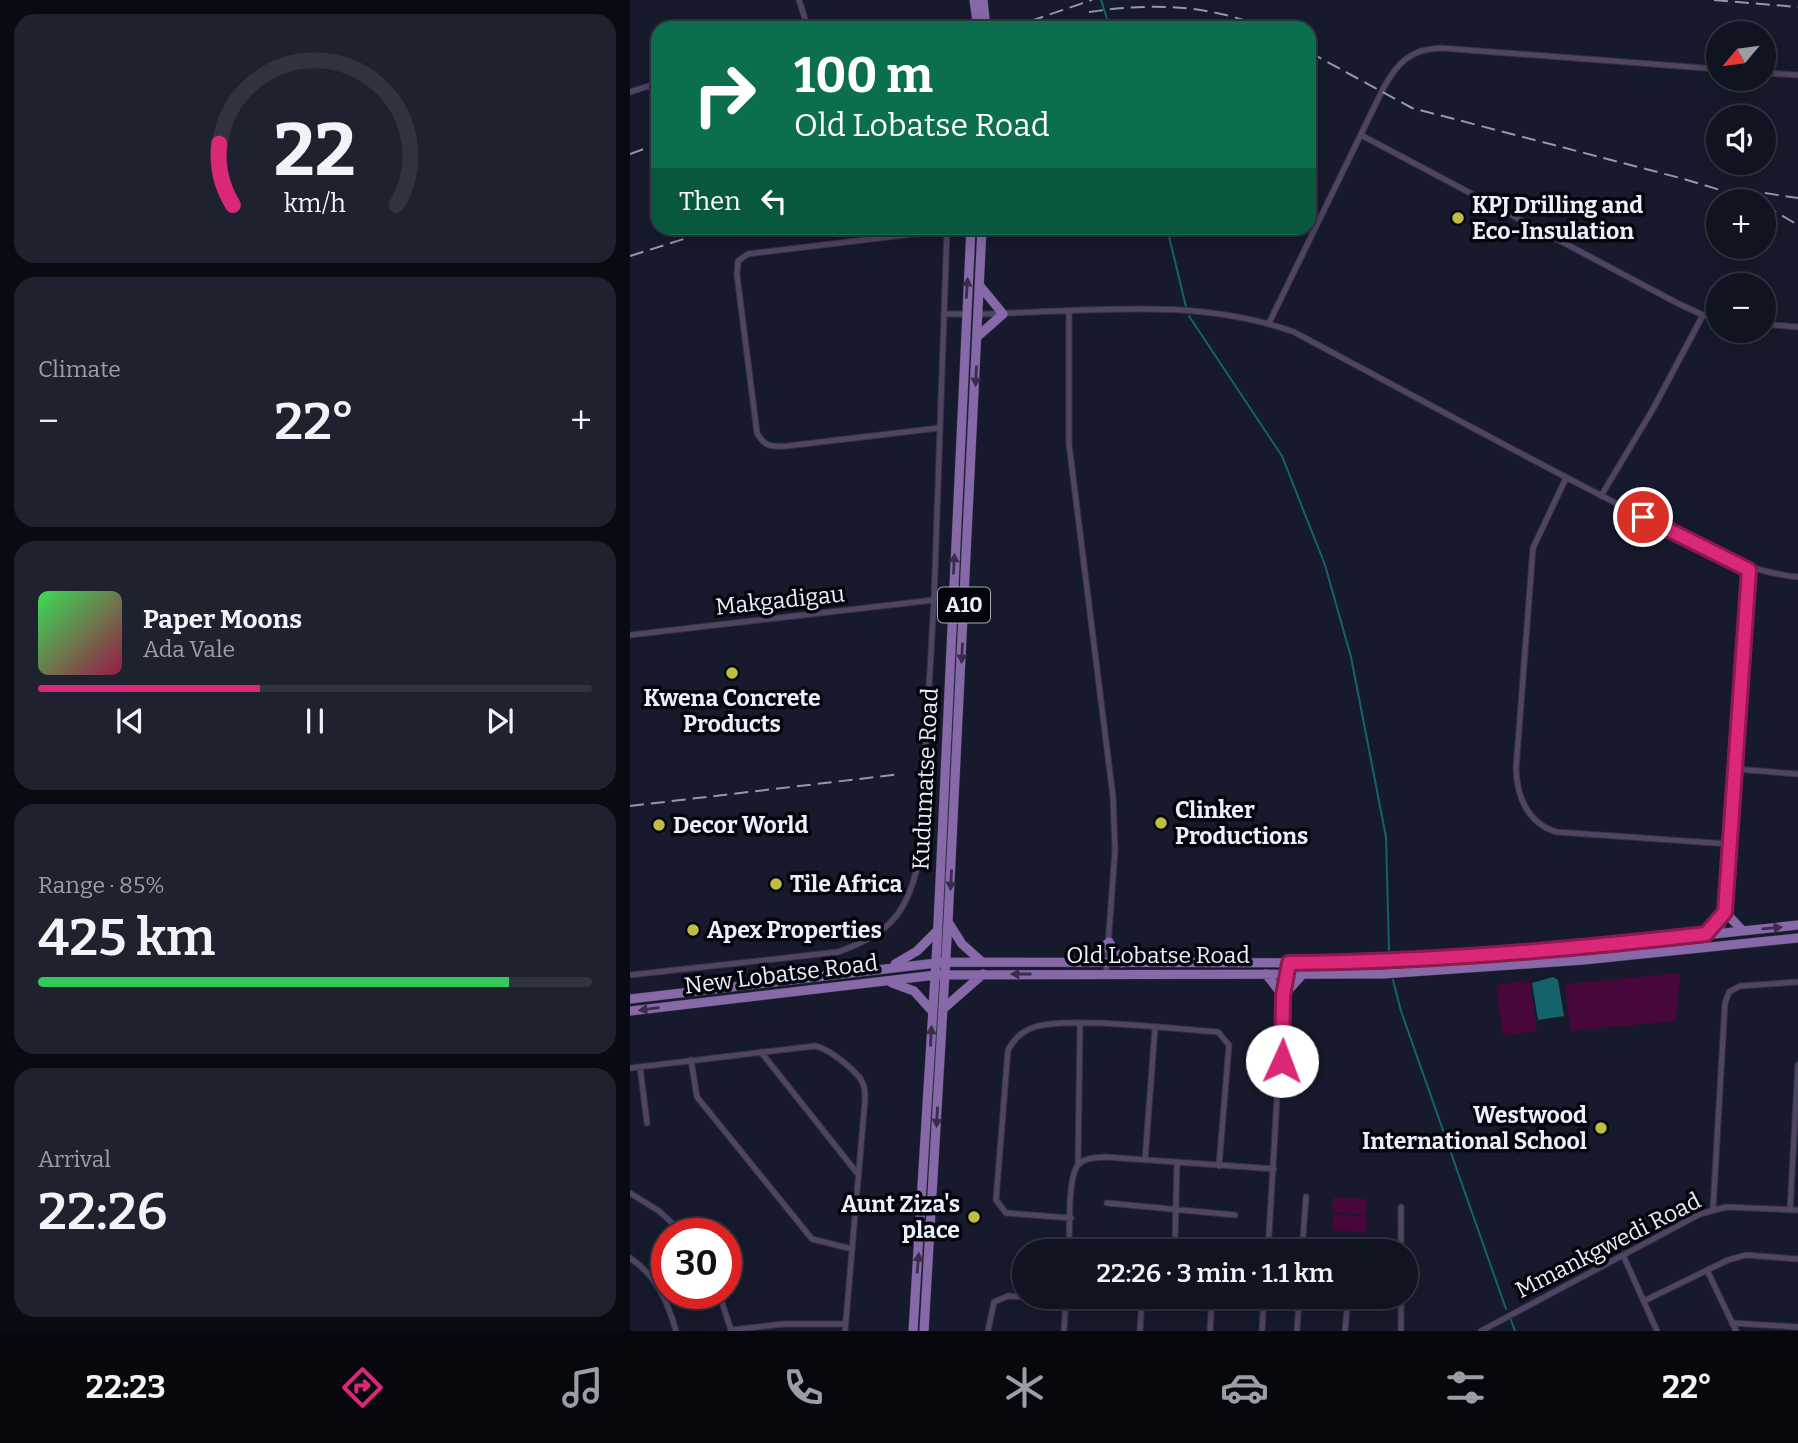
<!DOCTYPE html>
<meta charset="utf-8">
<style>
body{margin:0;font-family:Bitter,serif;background:#1e212e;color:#f1f3f6;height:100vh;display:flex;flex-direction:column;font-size:26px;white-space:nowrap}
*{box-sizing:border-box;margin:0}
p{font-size:23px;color:#9c9ea5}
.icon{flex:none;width:38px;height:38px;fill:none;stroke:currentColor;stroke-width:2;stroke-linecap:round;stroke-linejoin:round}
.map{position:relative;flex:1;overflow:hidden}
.sheet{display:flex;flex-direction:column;gap:14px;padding:14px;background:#090b12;width:630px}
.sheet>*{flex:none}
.top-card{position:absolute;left:21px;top:21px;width:665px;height:214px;border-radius:21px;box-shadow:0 4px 18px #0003,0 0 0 2px #30333f;background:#0b6e4f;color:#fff;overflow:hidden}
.needle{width:46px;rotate:241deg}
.controls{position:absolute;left:1076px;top:21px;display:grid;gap:14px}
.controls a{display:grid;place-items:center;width:70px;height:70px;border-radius:50%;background:#101421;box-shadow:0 4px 18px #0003,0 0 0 2px #30333f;font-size:35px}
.speed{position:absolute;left:21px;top:1218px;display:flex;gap:14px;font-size:35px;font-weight:700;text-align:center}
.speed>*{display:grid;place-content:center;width:91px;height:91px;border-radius:50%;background:#101421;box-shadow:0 4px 18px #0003,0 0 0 2px #30333f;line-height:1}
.speed .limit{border:10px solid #d22;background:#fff;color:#111}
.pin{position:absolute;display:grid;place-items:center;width:60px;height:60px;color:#fff;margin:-30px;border:4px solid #fff;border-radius:50%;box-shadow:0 2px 7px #0007}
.me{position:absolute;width:77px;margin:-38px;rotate:2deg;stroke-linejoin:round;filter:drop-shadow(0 0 5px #0008)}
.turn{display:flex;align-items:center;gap:24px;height:147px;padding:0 28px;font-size:32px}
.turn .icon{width:91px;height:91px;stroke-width:2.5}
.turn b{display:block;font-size:49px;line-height:60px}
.then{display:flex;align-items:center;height:66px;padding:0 28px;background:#0003;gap:14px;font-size:26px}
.big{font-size:52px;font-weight:600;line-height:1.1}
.sheet .tile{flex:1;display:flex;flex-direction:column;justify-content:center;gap:10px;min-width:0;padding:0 24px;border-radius:21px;background:#1e212e}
.sheet .dial{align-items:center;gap:0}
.dial svg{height:182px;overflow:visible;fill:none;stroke:#30333f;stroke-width:7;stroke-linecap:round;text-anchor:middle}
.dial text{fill:#f1f3f6;stroke:none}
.song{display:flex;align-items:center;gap:21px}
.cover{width:84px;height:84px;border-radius:10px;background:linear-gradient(135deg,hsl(130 70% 55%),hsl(340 70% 35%))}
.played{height:7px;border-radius:4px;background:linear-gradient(90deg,#db2777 40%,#30333f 40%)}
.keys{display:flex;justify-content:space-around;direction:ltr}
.heat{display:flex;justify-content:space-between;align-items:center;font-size:38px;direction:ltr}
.charge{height:10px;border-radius:5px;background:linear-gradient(90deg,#34c759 85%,#30333f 0)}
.trip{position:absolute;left:382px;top:1239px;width:406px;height:70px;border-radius:35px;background:#101421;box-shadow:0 4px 18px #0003,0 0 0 2px #30333f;font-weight:600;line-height:70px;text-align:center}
.tab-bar{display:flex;height:112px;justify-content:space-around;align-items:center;background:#06080d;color:#9c9ea5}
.tab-bar .icon{width:49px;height:49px}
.tab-bar .on{color:#db2777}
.tab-bar b{font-size:32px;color:#f1f3f6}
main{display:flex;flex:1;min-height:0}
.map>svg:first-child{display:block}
</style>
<main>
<section class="sheet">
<div class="tile dial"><svg viewBox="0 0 100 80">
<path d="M14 69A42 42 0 1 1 86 69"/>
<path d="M14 69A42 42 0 0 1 8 42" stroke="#db2777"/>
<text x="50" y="56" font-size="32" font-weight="700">22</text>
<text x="50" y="72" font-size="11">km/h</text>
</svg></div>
<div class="tile"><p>Climate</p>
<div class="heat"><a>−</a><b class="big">22°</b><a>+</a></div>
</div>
<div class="tile">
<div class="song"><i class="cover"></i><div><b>Paper Moons</b><p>Ada Vale</p></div></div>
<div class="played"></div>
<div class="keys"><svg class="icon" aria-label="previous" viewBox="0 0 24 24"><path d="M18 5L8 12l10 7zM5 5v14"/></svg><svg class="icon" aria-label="pause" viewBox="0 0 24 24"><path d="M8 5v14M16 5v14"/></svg><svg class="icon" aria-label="next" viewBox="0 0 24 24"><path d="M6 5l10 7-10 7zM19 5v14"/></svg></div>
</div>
<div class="tile"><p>Range · 85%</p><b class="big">425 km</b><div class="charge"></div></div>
<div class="tile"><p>Arrival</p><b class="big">22:26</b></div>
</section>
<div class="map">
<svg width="1168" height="1331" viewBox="0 0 1168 1331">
<rect width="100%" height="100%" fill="#161a2c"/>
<path fill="#48073b" d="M1050,973L1046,1021L940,1031L935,984Z
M900,980L907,1031L873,1036L866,985Z
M703,1197L737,1199L736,1215L702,1212Z
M703,1214L737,1217L736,1233L702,1230Z"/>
<path fill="#13626c" d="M923,977L928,980L934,1016L908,1020L902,983Z"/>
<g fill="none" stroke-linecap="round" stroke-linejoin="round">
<path stroke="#13626c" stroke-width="2" d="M471,0L480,28
M537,228L556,307
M559,316L652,456L695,565L721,657L756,837L759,950
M763,980L771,1011L876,1309
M881,1320L885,1331"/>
<defs>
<path id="minor" d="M169,0L178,28
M1134,73L1168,75
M0,92L28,83
M731,135L1049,304L1073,315L1088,317
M439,312V444L483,797L485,850L476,973
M315,314H338
M348,314C452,312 564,296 664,332C769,388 873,445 978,499C1039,531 1099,570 1168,577
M639,323L754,87C768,62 781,49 811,48L1088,69
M1134,324L1168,327
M936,478L903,548L886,769C887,797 898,824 927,832L1099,844
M971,496L1023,409L1073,315
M0,635L304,600
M1105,769L1168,774
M1092,932L1119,570
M0,975L208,952C261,933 276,914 289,861L304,600L317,230L118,254L108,261L107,275L127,433C135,447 141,447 157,446L309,428
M131,1052L227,1173
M61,1060L67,1097L182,1239L222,1249
M10,1067L17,1123
M0,1068L185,1046C198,1048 221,1067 230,1078C235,1085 235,1092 235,1100L215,1331
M515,1160L525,1028
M448,1164L450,1024
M0,1193L29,1211L54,1234
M477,1203L605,1215
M771,1207V1251
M1083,1209L1095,1003L1099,992L1110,986L1168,982
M1160,1210L1168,1065
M441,1218L376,1213L366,1200L378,1050C383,1041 391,1032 402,1028C432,1015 550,1030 588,1032L599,1045L589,1166
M472,1245C491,1246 533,1258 545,1240L547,1163
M439,1251C440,1233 437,1175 449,1164C456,1157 466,1158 475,1157L644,1169
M638,1251L653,996L659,963
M672,1251L676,1197
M993,1255L1027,1331
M0,1258C26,1275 38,1302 46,1331
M1077,1270L1106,1331
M89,1293L101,1330
M394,1297L436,1300
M771,1297V1331
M1014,1301L1098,1260L1116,1255L1168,1259
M1102,1323L1168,1327
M101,1330L153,1324H215
M358,1331L364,1302L378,1296L394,1297
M434,1331L436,1297
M510,1331L512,1297
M580,1331L582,1297
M632,1331L634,1297
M667,1331L669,1297
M715,1331L718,1297
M851,1331L1070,1214L1096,1207L1168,1210"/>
<path id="primary" d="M344,0L348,28
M353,0L356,28
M348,336L373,314L350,286
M318,922L332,944L351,961
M1076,934L1095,912L1112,930
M459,962L479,942L492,963
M265,964L287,951L308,930
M636,974L653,996L673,974
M262,983L284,991L302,1011
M0,999L315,962L752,963L953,948L1168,925
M313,1009L353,974
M0,1011L306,975L753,974L954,960L1168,938
M283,1331L307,944L341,228
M294,1331L318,922L352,228"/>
</defs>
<use href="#minor" stroke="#303445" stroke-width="7"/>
<use href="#primary" stroke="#303445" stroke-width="10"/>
<use href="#minor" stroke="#514362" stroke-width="5"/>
<use href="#primary" stroke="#8768a9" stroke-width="9"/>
<path stroke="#9599a7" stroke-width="2" stroke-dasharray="14 7" stroke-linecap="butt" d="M1084,0L1168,7
M459,12C520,3 578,4 635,28
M380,28L462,0
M679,52L782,108L1054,179L1126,201
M0,154L28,144
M1114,190L1168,198
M1134,205L1168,225
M0,256L60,237
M0,806L271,774"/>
</g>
<defs><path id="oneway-solid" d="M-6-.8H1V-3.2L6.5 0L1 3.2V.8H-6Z" transform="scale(1.75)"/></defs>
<g fill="#392d4b">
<use href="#oneway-solid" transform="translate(337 288) rotate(-86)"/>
<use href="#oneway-solid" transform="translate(346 376) rotate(93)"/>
<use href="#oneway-solid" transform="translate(324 564) rotate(-87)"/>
<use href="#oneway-solid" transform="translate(332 653) rotate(93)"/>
<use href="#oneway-solid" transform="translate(321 880) rotate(93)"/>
<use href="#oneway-solid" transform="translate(1142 928) rotate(-5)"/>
<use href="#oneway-solid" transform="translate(391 974) rotate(180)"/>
<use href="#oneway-solid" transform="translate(19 1009) rotate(173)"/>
<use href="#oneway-solid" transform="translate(301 1036) rotate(-87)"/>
<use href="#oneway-solid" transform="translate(307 1117) rotate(93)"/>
<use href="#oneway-solid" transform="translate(288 1263) rotate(-85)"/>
</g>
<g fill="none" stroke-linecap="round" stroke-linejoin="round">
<defs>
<path id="route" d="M652,1061L653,996L659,963C799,962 937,950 1076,934L1095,912L1119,570L1013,517"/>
</defs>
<use href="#route" stroke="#8e194d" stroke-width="18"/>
<use href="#route" stroke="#db2777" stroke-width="12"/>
</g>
<g fill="#bebf42" stroke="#05060d" stroke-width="2.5">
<circle cx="828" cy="218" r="7"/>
<circle cx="102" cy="673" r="7"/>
<circle cx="531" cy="823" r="7"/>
<circle cx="29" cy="825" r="7"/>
<circle cx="146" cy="884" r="7"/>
<circle cx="63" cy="930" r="7"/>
<circle cx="971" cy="1128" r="7"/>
<circle cx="344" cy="1217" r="7"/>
</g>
<g text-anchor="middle" stroke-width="7" stroke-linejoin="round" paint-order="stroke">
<rect fill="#05060d" stroke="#a6a9b4" stroke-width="2" x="308" y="587.5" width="52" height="35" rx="5"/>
<g font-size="21" font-weight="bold" fill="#ebeffb">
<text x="334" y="612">A10</text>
</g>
<g font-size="23" font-weight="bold" fill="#ebeffb" stroke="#05060d" text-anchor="start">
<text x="842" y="213">KPJ Drilling and<tspan x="842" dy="26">Eco-Insulation</tspan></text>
<text x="102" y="706" text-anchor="middle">Kwena Concrete<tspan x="102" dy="26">Products</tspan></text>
<text x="545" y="818">Clinker<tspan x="545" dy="26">Productions</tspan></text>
<text x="43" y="833">Decor World</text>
<text x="160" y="892">Tile Africa</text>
<text x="77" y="938">Apex Properties</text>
<text x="957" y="1123" text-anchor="end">Westwood<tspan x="957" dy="26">International School</tspan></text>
<text x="330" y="1212" text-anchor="end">Aunt Ziza's<tspan x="330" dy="26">place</tspan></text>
</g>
<g font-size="23" fill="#ebeffb" stroke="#05060d">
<text transform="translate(150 600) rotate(-6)" y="8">Makgadigau</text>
<text transform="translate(295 779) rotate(-87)" y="8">Kudumatse Road</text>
<text x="528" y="963">Old Lobatse Road</text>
<text transform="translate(151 974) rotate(-7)" y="8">New Lobatse Road</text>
<text transform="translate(978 1245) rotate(-27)" y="8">Mmankgwedi Road</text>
</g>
</g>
</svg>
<div class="controls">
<a><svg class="needle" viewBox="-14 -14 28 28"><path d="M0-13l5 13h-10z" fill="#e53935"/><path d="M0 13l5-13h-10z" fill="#9c9ea5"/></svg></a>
<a><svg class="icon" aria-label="sound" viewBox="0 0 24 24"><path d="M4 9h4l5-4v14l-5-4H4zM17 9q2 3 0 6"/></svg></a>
<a>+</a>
<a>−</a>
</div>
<div class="speed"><div class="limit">30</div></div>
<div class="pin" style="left:1013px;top:517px;background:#d93025"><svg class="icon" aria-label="arrive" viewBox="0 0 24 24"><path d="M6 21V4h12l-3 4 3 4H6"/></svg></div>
<svg class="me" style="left:652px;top:1061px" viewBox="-20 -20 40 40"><circle r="19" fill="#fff"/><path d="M0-13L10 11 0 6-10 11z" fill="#db2777"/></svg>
<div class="trip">22:26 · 3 min · 1.1 km</div>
<div class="top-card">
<div class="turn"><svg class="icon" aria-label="right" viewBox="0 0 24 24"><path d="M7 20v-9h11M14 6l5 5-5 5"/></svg><div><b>100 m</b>Old Lobatse Road</div></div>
<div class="then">Then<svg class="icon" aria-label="left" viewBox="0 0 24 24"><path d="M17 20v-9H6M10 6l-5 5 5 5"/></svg></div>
</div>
</div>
</main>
<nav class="tab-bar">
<b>22:23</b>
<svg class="icon on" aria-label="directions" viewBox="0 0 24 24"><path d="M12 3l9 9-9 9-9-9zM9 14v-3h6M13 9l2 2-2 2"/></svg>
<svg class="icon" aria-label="music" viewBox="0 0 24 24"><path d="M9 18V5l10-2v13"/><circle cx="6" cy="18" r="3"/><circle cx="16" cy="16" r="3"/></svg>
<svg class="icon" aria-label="phone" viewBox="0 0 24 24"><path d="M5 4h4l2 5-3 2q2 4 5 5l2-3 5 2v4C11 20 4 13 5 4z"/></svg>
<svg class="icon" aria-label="climate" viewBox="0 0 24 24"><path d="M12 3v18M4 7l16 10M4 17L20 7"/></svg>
<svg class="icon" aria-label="car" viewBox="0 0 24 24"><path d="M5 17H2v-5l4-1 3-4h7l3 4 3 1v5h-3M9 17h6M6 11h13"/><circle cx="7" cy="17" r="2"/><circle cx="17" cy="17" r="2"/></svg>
<svg class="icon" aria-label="filters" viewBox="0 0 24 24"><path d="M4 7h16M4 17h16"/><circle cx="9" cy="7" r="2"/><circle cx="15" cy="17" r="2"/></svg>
<b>22°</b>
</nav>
